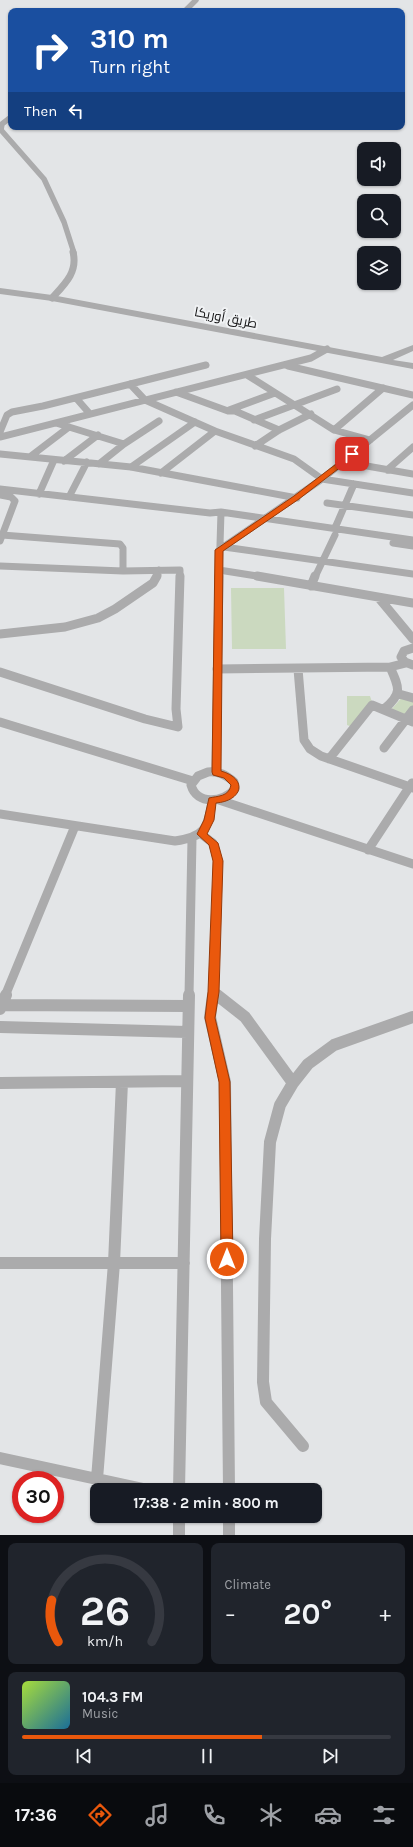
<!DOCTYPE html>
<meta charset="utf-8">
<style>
body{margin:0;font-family:Karla,Cairo,sans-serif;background:#20242c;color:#f1f3f6;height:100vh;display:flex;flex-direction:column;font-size:15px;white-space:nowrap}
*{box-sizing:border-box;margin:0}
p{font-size:13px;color:#9ea1a6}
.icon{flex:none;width:22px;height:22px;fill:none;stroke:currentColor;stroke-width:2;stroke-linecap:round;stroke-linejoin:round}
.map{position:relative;height:1535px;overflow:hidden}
.drawer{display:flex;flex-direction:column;gap:8px;padding:8px;background:#0d0f14;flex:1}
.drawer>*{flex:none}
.banner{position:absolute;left:8px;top:8px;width:397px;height:122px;border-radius:8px;box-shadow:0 1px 3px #0004;background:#1a4fa0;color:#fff;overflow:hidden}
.buttons{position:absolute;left:357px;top:142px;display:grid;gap:8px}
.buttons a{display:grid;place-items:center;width:44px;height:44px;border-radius:8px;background:#171b24;box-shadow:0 1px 3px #0004;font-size:20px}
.speed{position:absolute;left:12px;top:1471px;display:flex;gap:8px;font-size:20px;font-weight:700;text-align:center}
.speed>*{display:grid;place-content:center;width:52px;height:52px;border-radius:50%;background:#171b24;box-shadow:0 1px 3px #0004;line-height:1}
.speed .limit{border:6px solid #d22;background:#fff;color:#111}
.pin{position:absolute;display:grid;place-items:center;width:34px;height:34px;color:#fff;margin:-17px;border-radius:8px;box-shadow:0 2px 6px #0006}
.me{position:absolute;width:44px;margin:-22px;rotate:0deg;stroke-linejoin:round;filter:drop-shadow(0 0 3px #0008)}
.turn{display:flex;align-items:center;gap:14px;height:84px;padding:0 16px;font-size:18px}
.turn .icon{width:52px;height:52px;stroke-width:2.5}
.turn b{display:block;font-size:28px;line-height:34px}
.then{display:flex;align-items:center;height:38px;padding:0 16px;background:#0003;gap:8px;font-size:15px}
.big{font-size:30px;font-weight:700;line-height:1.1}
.drawer .widget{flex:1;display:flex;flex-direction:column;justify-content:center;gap:6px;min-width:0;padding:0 14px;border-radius:8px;background:#20242c}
.drawer .dial{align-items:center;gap:0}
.dial svg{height:104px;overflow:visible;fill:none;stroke:#363941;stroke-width:7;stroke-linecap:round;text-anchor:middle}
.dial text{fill:#f1f3f6;stroke:none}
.song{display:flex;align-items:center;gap:12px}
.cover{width:48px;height:48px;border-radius:6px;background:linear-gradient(135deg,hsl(80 70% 55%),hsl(200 70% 35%))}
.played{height:4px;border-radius:2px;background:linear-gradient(90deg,#ea580c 65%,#363941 65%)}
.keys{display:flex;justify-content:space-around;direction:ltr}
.heat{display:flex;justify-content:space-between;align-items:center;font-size:22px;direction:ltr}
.drawer .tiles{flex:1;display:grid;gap:8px;grid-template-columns:1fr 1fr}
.widget:last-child{grid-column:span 2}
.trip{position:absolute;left:90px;top:1483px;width:232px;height:40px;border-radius:8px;background:#171b24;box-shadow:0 1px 3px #0004;font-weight:700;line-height:40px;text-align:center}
.menu{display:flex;height:64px;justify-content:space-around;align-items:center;background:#090b0e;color:#9ea1a6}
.menu .icon{width:28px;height:28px}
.menu .selected{color:#ea580c}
.menu b{font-size:18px;color:#f1f3f6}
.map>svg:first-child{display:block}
</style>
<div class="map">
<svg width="413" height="1535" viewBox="0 0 413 1535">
<rect width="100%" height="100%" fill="#e3e5e7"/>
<path fill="#cbd9bf" d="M231,588H284L286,649H232Z
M347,696H370L372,702L355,728L347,725Z
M403,696L413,699V710L409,716L391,710Z"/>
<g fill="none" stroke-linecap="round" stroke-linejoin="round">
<path stroke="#ababac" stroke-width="5.5" d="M185,11L196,0
M11,117L2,124L1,130L44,179L64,222L74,253"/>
<path stroke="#ababac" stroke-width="7" d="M52,298C65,284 78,272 73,252
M288,366L413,395
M247,375L334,430L370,440
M130,384L145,400L215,431L294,459L322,479L413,493
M176,392L228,411H235L279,430
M76,398L90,414
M229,410L275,393
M254,420L337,389
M56,423L124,444L99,464
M334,430L383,388
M0,432L7,415L12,412L43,406L206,365
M0,437L311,358L327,349
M124,444L159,421
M255,446L279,430L311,414
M0,454L131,467L297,498
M31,456L69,427
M64,461L98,435
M344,462L413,474
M131,467L195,422
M387,470L413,447
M161,473L215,431
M0,489L210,513L221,512L413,540
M39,494L54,460
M0,495L11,497L15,501L0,541
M69,497L87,462
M327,503L413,515
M335,528L354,484
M2,535L120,544L123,548V571
M393,543L413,546
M224,547L413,574
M219,550L322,479L413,405
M0,566L123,571L180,570V577
M219,570L263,577
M157,577L159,570
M219,577L221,512
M315,577L335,535"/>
<path stroke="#ababac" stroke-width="9" d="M257,576L413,603
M311,586L315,576
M378,597L413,639
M0,634L65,627L98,618L115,609L153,583L157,576
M413,648L404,651L401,657L405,662L413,665
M217,669L390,667L406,663
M298,669L304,740L310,749L321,756L413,788
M0,672L145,719L178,727L176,709L180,576
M399,694L413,698
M384,709C403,694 399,687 390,667
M0,722L193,781
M384,748L413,710
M329,759L372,705L413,722
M208,772C219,771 226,775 234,782L235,789C223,802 197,806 191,785L198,776Z
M216,772L219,576
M219,800L413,864
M0,814L175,841C204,837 208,829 212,801
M201,834L213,843L218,861L213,996
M368,850L412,783
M213,992L218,996
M5,996L75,826
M189,996L192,839"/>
<path stroke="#ababac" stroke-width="12" d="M213,995L210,1017L225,1082L229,1490
M217,995L245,1017L293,1083
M0,1005L188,1006
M0,1009L6,995
M0,1027L187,1032
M0,1083L186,1081
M0,1263H184
M303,1446L266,1402L263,1382L265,1239L270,1142L280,1105L293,1083L308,1064L334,1045L413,1017
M0,1458L148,1490
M97,1479L114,1263L122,1082
M179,1490L189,995
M179,1516V1535
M229,1516V1535"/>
<path fill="#ababac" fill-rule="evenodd" d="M0,288L52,295L382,357L413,345V351L393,360L413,363V369L52,301L0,294Z"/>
</g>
<path fill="#ea580c" stroke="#983908" d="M352,452L356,454L355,456L299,499L223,551L221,771C249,779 242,801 216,803L214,820L207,834L218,843L223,861L219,992L215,1018L230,1082L233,1259L232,1263L227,1264L223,1263L221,1259L219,1082L205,1018L208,992L213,861L209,845L197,834L204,820L209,798C217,796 229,797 231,785L224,778L213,775L212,772L215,550L294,496Z"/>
<g text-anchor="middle" stroke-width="4" stroke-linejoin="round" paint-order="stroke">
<g font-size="13" fill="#111112" stroke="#f0f2f4">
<text transform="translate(226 317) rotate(11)" y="5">طريق أوريكا</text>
</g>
</g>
</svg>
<div class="buttons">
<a><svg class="icon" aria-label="sound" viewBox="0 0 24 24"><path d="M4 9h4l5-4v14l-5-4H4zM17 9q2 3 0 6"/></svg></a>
<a><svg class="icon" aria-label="search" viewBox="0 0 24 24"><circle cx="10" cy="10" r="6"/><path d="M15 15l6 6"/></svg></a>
<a><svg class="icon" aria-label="layers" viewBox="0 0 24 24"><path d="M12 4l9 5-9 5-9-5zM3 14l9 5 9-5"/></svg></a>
</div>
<div class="speed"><div class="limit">30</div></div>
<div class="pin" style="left:352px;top:454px;background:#d93025"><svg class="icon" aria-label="arrive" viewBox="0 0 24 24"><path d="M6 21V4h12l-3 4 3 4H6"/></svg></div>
<svg class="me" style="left:227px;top:1259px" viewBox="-20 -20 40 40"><circle r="17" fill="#ea580c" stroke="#fff" stroke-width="3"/><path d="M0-11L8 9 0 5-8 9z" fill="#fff"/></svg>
<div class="trip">17:38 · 2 min · 800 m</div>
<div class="banner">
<div class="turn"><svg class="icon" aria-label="right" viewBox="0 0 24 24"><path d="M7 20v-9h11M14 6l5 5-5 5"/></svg><div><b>310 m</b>Turn right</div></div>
<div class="then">Then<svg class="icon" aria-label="left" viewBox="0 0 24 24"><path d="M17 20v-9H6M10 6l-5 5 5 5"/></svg></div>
</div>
</div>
<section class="drawer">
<div class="tiles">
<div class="widget dial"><svg viewBox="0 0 100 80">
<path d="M14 69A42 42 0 1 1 86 69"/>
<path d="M14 69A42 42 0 0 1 9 37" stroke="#ea580c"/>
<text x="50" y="56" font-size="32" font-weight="700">26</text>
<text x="50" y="72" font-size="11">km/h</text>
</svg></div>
<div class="widget"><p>Climate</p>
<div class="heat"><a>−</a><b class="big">20°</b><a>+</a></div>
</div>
<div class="widget">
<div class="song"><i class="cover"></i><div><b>104.3 FM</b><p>Music</p></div></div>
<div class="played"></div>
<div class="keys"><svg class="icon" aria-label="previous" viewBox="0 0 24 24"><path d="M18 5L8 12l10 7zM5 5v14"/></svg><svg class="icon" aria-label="pause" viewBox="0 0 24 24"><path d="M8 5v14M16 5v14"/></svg><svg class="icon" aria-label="next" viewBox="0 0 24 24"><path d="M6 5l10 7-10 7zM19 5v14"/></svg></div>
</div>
</div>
</section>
<nav class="menu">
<b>17:36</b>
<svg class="icon selected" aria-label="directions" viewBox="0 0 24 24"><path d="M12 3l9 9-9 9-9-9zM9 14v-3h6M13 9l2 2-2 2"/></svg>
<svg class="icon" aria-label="music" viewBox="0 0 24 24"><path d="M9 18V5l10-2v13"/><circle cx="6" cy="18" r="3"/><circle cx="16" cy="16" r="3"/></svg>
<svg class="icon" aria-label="phone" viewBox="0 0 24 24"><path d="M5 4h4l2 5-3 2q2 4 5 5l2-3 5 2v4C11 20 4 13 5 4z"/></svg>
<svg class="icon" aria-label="climate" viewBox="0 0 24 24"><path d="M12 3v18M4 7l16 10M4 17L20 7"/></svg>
<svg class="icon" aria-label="car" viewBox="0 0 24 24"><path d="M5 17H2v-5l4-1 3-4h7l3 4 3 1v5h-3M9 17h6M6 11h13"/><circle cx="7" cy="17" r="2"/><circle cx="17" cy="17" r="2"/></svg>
<svg class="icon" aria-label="filters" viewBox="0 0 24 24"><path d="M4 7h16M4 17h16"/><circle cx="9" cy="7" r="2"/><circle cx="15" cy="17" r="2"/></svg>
</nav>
